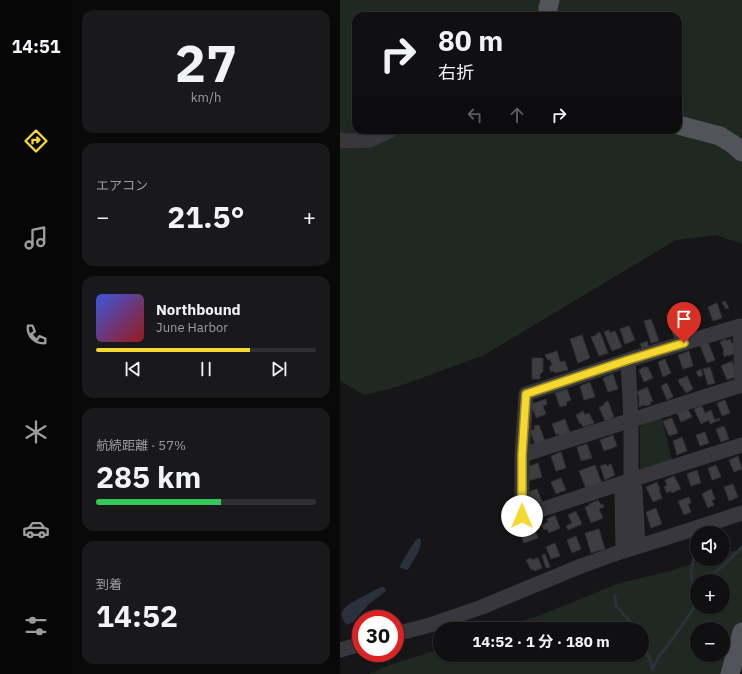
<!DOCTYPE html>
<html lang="ja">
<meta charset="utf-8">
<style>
body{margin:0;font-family:"IBM Plex Sans","Noto Sans JP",sans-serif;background:#19191b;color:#f1f3f6;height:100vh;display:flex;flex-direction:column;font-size:15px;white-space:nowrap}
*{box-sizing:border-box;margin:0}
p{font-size:13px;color:#9c9d9f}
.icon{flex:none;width:22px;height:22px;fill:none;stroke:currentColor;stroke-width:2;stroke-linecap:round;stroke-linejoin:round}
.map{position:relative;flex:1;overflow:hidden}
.details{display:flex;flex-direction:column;gap:10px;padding:10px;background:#09090a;width:268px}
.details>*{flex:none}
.guide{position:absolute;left:12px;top:12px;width:330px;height:122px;border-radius:12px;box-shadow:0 1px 3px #0004,0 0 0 1px #303032;background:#101012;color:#f1f3f6;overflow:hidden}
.fabs{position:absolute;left:350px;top:526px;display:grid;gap:8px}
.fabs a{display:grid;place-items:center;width:40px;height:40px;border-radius:50%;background:#101012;box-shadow:0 1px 3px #0004,0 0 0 1px #303032;font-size:20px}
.speed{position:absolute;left:12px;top:610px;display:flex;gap:8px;font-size:20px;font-weight:700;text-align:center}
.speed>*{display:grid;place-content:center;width:52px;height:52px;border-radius:50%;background:#101012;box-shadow:0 1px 3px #0004,0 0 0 1px #303032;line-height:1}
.speed .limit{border:6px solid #d22;background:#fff;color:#111}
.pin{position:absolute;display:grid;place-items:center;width:34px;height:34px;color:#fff;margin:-41px -17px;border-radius:50% 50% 50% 0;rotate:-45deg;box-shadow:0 0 4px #0007}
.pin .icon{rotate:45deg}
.me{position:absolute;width:44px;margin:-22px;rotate:0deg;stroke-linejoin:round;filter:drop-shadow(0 0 3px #0008)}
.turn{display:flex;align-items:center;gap:14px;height:84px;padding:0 20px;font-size:18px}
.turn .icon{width:52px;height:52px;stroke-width:2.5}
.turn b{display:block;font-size:28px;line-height:34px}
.lanes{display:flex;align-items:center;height:38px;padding:0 20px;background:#0003;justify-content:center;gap:20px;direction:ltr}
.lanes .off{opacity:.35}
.big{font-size:30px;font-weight:700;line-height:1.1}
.details .widget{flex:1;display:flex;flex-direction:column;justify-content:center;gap:6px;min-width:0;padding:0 14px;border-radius:12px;background:#19191b}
.details .dial{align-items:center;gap:0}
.dial b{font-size:52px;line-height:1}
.song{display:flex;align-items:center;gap:12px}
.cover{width:48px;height:48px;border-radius:6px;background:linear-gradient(135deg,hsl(230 70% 55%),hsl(0 70% 35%))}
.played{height:4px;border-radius:2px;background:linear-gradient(90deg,#f5d830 70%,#303032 70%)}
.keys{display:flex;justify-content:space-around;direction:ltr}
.heat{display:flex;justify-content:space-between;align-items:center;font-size:22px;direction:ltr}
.charge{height:6px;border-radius:3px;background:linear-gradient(90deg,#34c759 57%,#303032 0)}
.trip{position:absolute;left:93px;top:622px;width:216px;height:40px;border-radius:20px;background:#101012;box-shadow:0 1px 3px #0004,0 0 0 1px #303032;font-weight:700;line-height:40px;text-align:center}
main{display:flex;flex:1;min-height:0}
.menu{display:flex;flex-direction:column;width:72px;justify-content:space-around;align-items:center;background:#060607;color:#9c9d9f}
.menu .icon{width:28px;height:28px}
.menu .active{color:#f5d830}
.menu b{font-size:18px;color:#f1f3f6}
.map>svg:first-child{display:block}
</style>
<main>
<nav class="menu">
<b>14:51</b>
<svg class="icon active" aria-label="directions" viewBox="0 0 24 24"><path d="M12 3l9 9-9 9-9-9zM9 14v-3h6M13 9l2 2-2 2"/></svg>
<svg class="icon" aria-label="music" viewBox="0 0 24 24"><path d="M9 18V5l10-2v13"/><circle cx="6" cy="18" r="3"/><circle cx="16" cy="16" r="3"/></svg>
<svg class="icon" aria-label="phone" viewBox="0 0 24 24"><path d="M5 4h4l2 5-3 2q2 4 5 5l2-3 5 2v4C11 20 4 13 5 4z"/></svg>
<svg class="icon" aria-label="climate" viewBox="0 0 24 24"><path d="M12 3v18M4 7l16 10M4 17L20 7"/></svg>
<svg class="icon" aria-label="car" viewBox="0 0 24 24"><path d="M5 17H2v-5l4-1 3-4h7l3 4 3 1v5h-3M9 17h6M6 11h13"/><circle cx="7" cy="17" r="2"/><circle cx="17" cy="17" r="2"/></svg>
<svg class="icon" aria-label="filters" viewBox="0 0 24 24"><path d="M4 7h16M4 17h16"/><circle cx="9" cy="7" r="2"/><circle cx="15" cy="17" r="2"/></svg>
</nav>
<section class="details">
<div class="widget dial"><b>27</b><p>km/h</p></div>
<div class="widget"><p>エアコン</p>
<div class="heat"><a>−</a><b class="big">21.5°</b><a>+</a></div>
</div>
<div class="widget">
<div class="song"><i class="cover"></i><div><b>Northbound</b><p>June Harbor</p></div></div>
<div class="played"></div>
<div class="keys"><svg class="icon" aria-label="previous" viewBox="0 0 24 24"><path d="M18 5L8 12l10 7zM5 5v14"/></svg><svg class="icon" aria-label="pause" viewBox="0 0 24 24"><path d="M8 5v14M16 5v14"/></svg><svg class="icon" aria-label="next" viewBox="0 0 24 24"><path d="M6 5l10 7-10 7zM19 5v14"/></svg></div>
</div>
<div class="widget"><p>航続距離 · 57%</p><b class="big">285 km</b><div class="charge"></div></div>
<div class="widget"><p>到着</p><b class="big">14:52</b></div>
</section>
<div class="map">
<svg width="402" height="674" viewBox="0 0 402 674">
<rect width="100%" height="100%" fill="#161618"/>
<path fill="#202822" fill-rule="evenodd" d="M0,0H402V244L376,235L336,240L144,355L60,386L25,395L0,381ZM16,16H338V130H16Z
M321,416L332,460L300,470V428L302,424Z
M402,548V620L389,661L383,674H28L50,665L100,649V655H302V629H159L198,616L280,583L330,571L366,559H383V554ZM357,581H383V607H357ZM357,629H383V655H357Z"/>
<path fill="#2b313c" d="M80,538C84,546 73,561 69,568L67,570L61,568L60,567L61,564L71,547L77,539Z
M41,587H43L46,589L45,592L29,604L13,622L7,625C5,623 3,620 2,617C0,607 13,602 20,598L22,597Z"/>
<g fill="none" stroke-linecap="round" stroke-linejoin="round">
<path stroke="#2b313c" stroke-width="3" d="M354,536L355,551L351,574L356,601
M368,581L372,575L387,562L402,547
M275,596L276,606L291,622L294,629
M302,643L311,662L312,670L319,656L326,648L339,630L353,609L357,600"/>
</g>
<path fill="#3d3d42" stroke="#303034" d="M385,301L389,308L386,309L382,302Z
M377,303L382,318L373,321L368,307Z
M354,308L359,323L351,326L346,311Z
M335,311L341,327L332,331L326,315Z
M311,319L319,341L311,343L304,321Z
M289,326L295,340L285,344L280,329Z
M269,330L270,333L275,331L282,347L272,351L264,332Z
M337,331L339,337L335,339L332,332Z
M260,332L268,353L259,356L251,337L257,335L256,334Z
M242,335L250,358L238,363L230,339Z
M386,339V341L390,339L397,352L389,356L388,355L384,357L383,351L384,350L380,342Z
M307,341L309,348L303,351L300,344Z
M368,342L375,360L367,363L360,345Z
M217,351L220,362L225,361L228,370L215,373L213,371L211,372L209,367L212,365L210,359L208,360L205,355Z
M349,351L353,366L343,369L338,355Z
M192,358H203V372L200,374V379H192Z
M325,359L331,373L323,377L318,362Z
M392,361L398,376L387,380L381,366Z
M304,367V368L308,367L313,378L304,382L299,370Z
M370,367L375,383L368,385L363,369Z
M361,369L363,375L359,377L356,372Z
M273,374L278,389L268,392L263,378Z
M347,376L353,389L346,393L342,386H341L338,380Z
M250,382L255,397L244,400L240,386Z
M327,383L333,397L327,400L321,386Z
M307,387L313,401L310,402L311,404L305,406L304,405L299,407V396L297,392Z
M227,389L231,400L226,402L227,405L220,407L215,393Z
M206,399L207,404L203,406L206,414L196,418L191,404Z
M385,400L390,413L382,416L377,403Z
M268,401L274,417L265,421L259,407L264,405V403Z
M362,406L365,413L371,410L375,420L379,418L380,420L370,424L369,420L361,424L354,409Z
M348,409L352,417L341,422L337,413Z
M243,411L245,415L249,413L254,423L243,427L241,423L240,424L236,415Z
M332,418L338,433L329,436L323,421Z
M225,419L230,433L220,437L219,434L216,435L212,424Z
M199,425L205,441L195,444L190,431L195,429L194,426Z
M384,426L389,439L381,442L376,429Z
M365,432L369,443L360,446L356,435Z
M273,435L277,446L264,451L260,440Z
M342,437L347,451L337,455L333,441Z
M247,444L252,458L241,461L237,447Z
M221,452L226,468L216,471L211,456Z
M398,456L402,469L394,472L389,460Z
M198,463L202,477L188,481L187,467Z
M266,464L267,466L271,464L275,475L265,480L260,466Z
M255,465L262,484L246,489L239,471Z
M376,465L381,477L372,480L368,468Z
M357,470L361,483L351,486L347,474Z
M334,476L341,489L332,493L331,491L327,493L324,487L327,485L325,480Z
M221,478L226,490L216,494L211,482Z
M317,482L320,489L319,490L322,498L313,502L306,487Z
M393,484L398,497L389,501L384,487Z
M197,489L202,501L193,505L188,492Z
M371,489L375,499L372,500L374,505L368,508L362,494Z
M349,497L351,503L348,504L351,512L344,515L338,501Z
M258,500L261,505L263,504L264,507L259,509L263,518L251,523L245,507L250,505L249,504Z
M316,508L322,524L311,528L306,512Z
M236,511L242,524L228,530L226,526L232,523L228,515Z
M215,515L220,528L209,533L207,529L204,530L202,525L208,522L207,519Z
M193,525L198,538L184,543L181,536L186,534L184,528Z
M259,529L265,549L251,553L245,533Z
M236,536L241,549L232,553L227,540Z
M215,543L220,556L211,559L206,547Z
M205,554L210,567L206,568L202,555Z
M191,558L192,560L198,558L202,568L194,571L193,569L191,570L186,560Z"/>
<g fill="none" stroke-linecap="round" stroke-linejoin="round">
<path stroke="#37373d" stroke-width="15" d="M0,140L4,141L30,140L51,130
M402,379L400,326L288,360L186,394L182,455V516L291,480L402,445
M182,455L402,385
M291,480L295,489L298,546
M283,551L282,492L291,480V420L288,360
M55,634L90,625L142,607L241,566L283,551L322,539L402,513
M0,650L21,644"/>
<path stroke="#53535c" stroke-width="19" d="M208,16V8L210,0
M338,125L380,136L394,145L402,152
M390,674L402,632"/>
</g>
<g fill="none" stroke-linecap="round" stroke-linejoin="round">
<defs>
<path id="route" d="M182,516V455L186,394L288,360L344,343"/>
</defs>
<use href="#route" stroke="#9f8c1f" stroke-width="10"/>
<use href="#route" stroke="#f5d830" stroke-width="7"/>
</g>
</svg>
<div class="fabs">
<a><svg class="icon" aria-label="sound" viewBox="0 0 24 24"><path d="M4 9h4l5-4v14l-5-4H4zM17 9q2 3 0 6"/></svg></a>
<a>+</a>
<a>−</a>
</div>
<div class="speed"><div class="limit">30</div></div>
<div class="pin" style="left:344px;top:343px;background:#d93025"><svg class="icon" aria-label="arrive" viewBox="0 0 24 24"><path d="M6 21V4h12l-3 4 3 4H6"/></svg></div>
<svg class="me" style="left:182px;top:516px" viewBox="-20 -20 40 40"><circle r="19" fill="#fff"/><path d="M0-13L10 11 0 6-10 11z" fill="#f5d830"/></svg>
<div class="trip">14:52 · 1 分 · 180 m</div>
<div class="guide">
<div class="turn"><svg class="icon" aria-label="right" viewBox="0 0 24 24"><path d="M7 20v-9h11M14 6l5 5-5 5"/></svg><div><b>80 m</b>右折</div></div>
<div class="lanes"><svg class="icon off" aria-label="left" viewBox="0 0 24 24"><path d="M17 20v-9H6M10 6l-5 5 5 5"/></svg><svg class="icon off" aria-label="ahead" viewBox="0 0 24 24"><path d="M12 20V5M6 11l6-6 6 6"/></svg><svg class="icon" aria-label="right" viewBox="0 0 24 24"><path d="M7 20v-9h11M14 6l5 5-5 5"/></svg></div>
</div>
</div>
</main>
